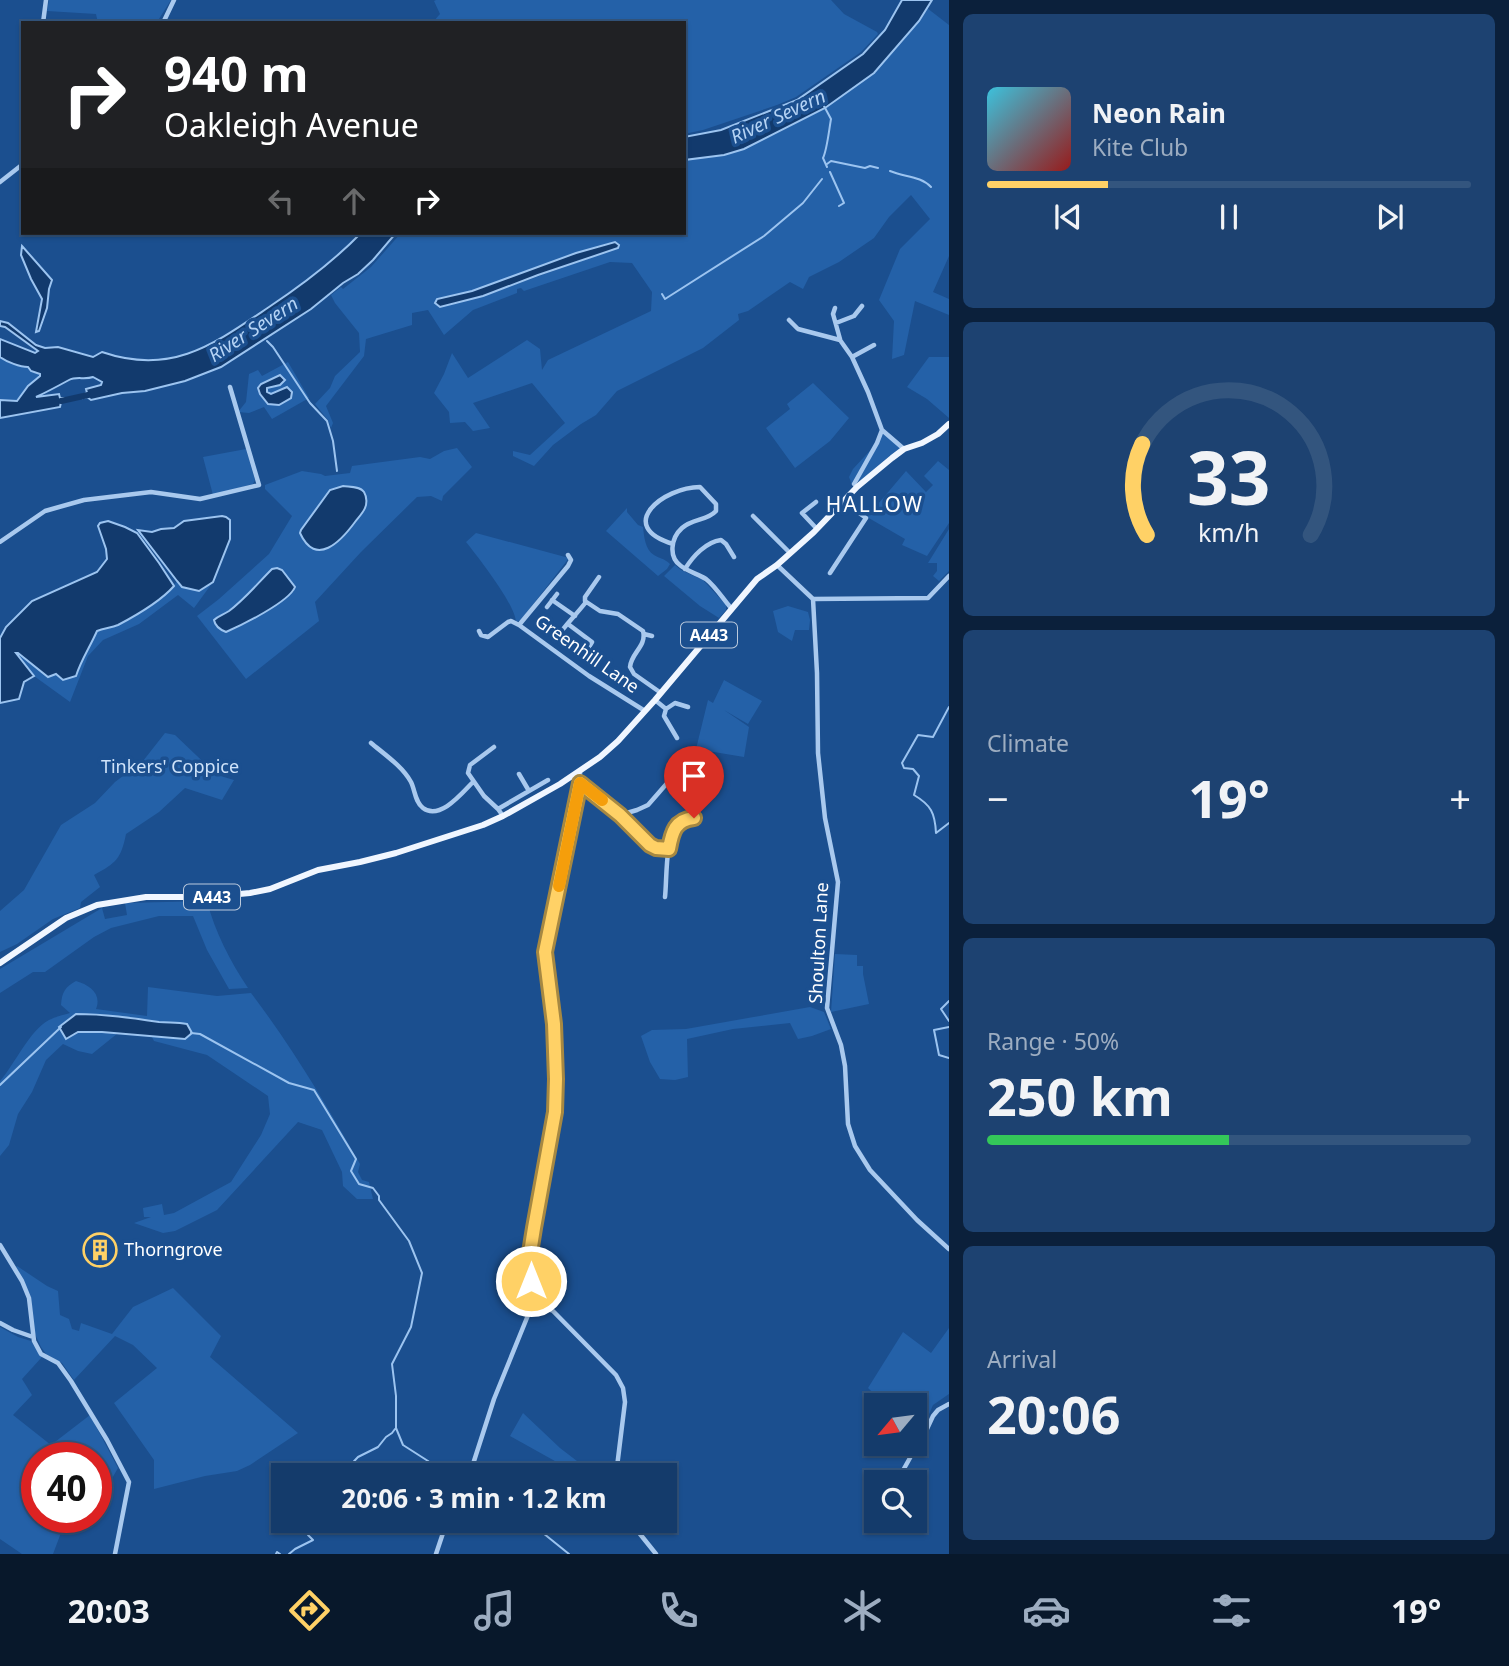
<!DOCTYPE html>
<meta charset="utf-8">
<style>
body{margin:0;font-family:"Noto Sans",sans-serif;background:#1d4271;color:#f1f3f6;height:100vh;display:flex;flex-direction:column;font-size:26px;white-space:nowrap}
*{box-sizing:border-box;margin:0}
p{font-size:23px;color:#9dadc1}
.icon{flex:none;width:38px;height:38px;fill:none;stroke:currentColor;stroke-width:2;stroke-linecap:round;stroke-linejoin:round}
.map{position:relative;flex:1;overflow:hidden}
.sheet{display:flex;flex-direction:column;gap:14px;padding:14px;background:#0b203b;width:560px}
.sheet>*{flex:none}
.top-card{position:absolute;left:21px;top:21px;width:665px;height:214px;border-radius:0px;box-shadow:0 2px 5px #0004,0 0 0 2px #33557e;background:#202124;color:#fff;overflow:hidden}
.needle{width:46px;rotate:241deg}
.tools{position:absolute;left:864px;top:1393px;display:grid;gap:14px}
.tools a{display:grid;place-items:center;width:63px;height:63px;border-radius:0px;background:#143b6b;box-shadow:0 2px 5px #0004,0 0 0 2px #33557e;font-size:35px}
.speed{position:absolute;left:21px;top:1442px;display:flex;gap:14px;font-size:35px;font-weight:700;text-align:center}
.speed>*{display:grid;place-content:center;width:91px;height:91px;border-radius:50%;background:#143b6b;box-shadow:0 2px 5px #0004,0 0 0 2px #33557e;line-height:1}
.speed .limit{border:10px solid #d22;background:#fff;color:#111}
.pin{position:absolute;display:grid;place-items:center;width:60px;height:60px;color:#fff;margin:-72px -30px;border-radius:50% 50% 50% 0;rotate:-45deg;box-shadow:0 0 7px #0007}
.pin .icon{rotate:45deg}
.me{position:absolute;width:77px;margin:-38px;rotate:0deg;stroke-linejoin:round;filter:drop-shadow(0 0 5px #0008)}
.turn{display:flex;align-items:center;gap:24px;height:147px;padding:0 28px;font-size:32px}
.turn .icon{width:91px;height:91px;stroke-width:2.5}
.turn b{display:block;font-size:49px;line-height:60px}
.lanes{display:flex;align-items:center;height:66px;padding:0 28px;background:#0003;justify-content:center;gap:35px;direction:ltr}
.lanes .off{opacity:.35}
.big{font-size:52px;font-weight:700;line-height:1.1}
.sheet .widget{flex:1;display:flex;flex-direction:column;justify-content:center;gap:10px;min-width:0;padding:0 24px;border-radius:10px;background:#1d4271}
.sheet .dial{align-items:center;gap:0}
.dial svg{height:182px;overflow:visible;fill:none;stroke:#33557e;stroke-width:7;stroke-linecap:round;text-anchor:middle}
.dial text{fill:#f1f3f6;stroke:none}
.song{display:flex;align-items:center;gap:21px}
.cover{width:84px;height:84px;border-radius:10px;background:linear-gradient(135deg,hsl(190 70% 55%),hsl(0 70% 35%))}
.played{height:7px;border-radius:4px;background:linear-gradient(90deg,#ffd166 25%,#33557e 25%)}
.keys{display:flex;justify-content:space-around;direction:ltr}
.heat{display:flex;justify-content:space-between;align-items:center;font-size:38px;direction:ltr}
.charge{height:10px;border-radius:5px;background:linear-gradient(90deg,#34c759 50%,#33557e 0)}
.trip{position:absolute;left:271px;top:1463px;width:406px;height:70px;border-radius:0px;background:#143b6b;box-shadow:0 2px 5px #0004,0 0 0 2px #33557e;font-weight:700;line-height:70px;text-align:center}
.dock{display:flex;height:112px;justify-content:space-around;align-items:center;background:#08182b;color:#9dadc1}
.dock .icon{width:49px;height:49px}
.dock .current{color:#ffd166}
.dock b{font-size:32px;color:#f1f3f6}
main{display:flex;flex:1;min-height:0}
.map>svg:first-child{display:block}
</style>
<main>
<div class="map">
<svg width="949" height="1554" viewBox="0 0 949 1554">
<rect width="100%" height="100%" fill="#1b4f8f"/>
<path fill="#2461a8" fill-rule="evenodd" d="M49,0H171L157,22L124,21L123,23H98L96,14L47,11Z
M436,0H831L844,14L877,32L878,34L861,52L796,97L777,105L703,130L684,134V23H434L433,22L440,14L434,1Z
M927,8L949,25V256L933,292L949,299V315L915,301L904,355L892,359L894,321L879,300L900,249L930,219L911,195L889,217L874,238L839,262L809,277L803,289L790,282L748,311L738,314L739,320L703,348L617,391L596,415L581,424L553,445L534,466L513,456V451L530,455L565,423L532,383L473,403L490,428L473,431L465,422L450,423L449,412L434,393L444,374L452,353L468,378L527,340L540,349L542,370L548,360L651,311L652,292L632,263L610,262L524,291L521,288L517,289V293L473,310L444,335L428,310L412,313V325L366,339L364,356L326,406L333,423L331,428L328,420L315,404L330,388L335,376L360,352L359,333L335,303L331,295L341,287L343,289L371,267L401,233H684V160L724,155L776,134L825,108L874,73L902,42ZM615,242L618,248L483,296L437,299L472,291L576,253Z
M0,357C9,364 20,364 29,368C33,370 36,373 40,374V377L28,386L17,401L0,400Z
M929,357H949V418L927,399L907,387Z
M288,362L309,398L272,419L264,407L249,413L238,412L246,402L249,374L258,370L262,376Z
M813,383L849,418L830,441L795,468L766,428L790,409L787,404Z
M882,430L901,448C883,458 871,477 852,485L849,477L853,469L877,443Z
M457,448L472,467L443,496L442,501L431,496L417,497L361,552L315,602L319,621L246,679L197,616L219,599L269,554L292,516L265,489V485L302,471L321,474L325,476L350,473L352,466L420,457L430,459L444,451ZM343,486L358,487L331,547C316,551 301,549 301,530L330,490ZM277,568C287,573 291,581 294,591L279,603L232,630L226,613L242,599L272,569Z
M246,449L255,480L253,484L213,495L203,457Z
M938,461L949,470V523L927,556L902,545L905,539L867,517L906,471L926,492L933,485L924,476Z
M627,508V512L638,525L643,527C644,536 645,550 654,555C660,559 664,558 670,564L667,569L658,576L606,531Z
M949,529V571L939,581L933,576L937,571V563H928Z
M476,533L569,558L521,620L516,622C515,604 478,557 466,542Z
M675,565L681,570L703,580L726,605V610L719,618L700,606L664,576Z
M177,581L182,587L199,591L213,582L194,608L178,595L139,624L103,640L88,656L70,702L34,676L16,654L18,653L48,677L56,674L76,676C81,660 90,647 97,631C104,628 111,628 118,625C137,615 165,599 177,581Z
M788,606L808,612L810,620L809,630H795L792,641L778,632L773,611Z
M724,680L762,701L748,724L724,710L749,727L744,757L696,749L708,700L713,703Z
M165,733L175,735L217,775L234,780L222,800L185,788L159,812L126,834C121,859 116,863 94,875L100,887L81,902L80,908L53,919L17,944L0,952V911L24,890L61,825L95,803L115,782L143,761Z
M207,901C215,932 230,961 248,988L229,989L207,950L193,916H159L111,928L94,937L45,972H33L0,993V969L102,908L105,919L127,915L125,903Z
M835,954L857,955V966H863V974L869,1004L831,1012Z
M76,981C90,985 102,994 96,1009L147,1016L148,987L217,996L251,993C292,1047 326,1104 360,1164L358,1172L362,1180L369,1182L373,1199H357L343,1186L342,1172L322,1130L298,1122L217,1210L175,1231L163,1233L134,1223L151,1217H144L143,1208L162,1204L164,1215L174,1213L231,1182L261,1135L270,1114L268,1096L207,1055L154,1041L151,1035L185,1039L176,1022H161L102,1014H77L59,1026L78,1032L118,1033L92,1054L78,1051L63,1044L46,1060L32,1092L18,1114L9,1145L0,1156V1081C15,1064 29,1031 49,1020C55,1017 63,1015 70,1013L61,1005C62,992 65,987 76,981Z
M810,1007L824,1012L831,1029L812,1036L798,1039L790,1023L733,1029L687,1039L688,1077L675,1080L660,1079L650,1062L641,1036L652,1030L686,1029Z
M17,1266L47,1286L58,1291L60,1315L69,1319L72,1329L79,1331L81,1323L112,1334L133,1307L173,1288L221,1336L210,1357L298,1433L250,1465L237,1471L205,1476L154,1489V1460L114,1403L157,1368L133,1345L115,1336L74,1380L62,1363L46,1354L41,1347L34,1332L31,1297L16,1267Z
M0,1327L18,1337L31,1341L42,1357L22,1379L32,1395L13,1415L51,1445L90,1415L118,1468L96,1506V1458H37V1517H67L53,1554H22L0,1539Z
M949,1328V1394L933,1405L927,1419L917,1432L915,1430V1405H886L868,1388L903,1332L931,1353Z
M523,1413L560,1448L590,1471L586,1475H580L510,1436Z"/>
<path fill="#123a6d" stroke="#9cc4f0" stroke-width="2" d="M902,0H932L919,21L874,73L825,108L744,149L724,155L684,160V137L721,130L797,100L863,54L885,30Z
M361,233H396L373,260L358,274L343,283L311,309L221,367L185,381L145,391L122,393L91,400L87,397L83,398L82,395L87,393L86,389L101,385L102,382L93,377C85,380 76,376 69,380C58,386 47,392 36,397L59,394L60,398H66V401L61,402L60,407L0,418V400L17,401L28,386L40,376V374L31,371L28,367C20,367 7,362 0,357V339L35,353L38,351L5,327L0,326V321L8,323L36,345L45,348L58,347L93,357L102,352C172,376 214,344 269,307C302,285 333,262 361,233Z
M615,242L619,245L618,248L538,275L483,296L440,307L435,303L437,299L472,291L576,253Z
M22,246L52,280L49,289L47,308L39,331L36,332L42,299L31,279L21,255Z
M280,375L285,380L280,385L267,388V392L271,394L287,387L292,392L291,398L279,405L268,404L260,394L258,388L261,384Z
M343,486C350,487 360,486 364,492C367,497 367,504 365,508C363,513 358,518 355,522C341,541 316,568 300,533L301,530L330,490Z
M222,516L226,517L230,520V539L213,582L199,591L182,587L177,581L138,530L152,532L161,529L174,528L184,521Z
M108,521L125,527L137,533L159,563L174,586C160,602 137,615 118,625C111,628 104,628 97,631C90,647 81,660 76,676L63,680L56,674L48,677L18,653H16L34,676L24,682L19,699L0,703V638L6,627L32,601L97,572L107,559L106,549L98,526L100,523Z
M277,568L282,570L295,587C289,602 242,625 226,632C221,630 215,626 214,620C218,616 223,615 229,611C245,599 258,583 272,569Z
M76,1014C105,1014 132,1018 159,1022C169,1023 177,1022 187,1024L192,1033L185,1039L102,1032H78L66,1039L59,1027Z"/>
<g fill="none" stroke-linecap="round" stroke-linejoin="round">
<path stroke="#9cc4f0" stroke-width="2" d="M824,106L831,119C829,130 827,150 823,158L827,167
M827,164L831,161L865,168L870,166L878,168
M890,171C904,177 921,176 931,187
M830,172L844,203L839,206
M662,294L665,299L764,236L803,203L822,179
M267,341L273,347L310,403L327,421L333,441L337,471
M949,707L933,737L918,735L902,763L904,768L913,769L919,776L914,795C931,805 935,813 936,833L949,823
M949,1001L941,1009L949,1021
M949,1027L934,1030L939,1055L949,1058
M191,1033L200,1034L289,1083L314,1090L356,1159L351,1171L359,1184L373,1188L379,1196V1200L409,1241L422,1273L411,1327L392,1364L396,1396V1428L403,1445L428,1461L439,1472L445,1475
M0,1085L61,1027
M341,1475L358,1457L378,1447L386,1437L392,1433L395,1429
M524,1521L538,1529L569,1554
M276,1554L277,1552L280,1554
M289,1554L295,1549L313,1540L308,1535L315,1521"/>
<path stroke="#123a6d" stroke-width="6" d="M61,401L88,395"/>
<path stroke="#a9c9ee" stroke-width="4.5" d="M43,23L46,0
M163,23L174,0
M0,182L23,164
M835,308L833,314L840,339
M789,320L798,329L840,340L852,357L868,392L882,430L904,449
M836,323L854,316L862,306
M852,357L874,345
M857,487L854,484L877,443L882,430
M816,502L802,513L817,529
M753,516L790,553
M0,542L45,511L84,500L151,492L200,499L259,485L230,387
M673,544C614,526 664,487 700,487L716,504V511C707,521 693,518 682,528C671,538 668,557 681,566C689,572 698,574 706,579C716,587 723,599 731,608
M777,565L813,599L928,598L949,576
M685,569C693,556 706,542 721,540L726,544L734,557
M830,573L866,518L843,501
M599,577L585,597V601L600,611L618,614L643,631C647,646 631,653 630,667L634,674L661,693
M813,599L817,673L818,753L825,818L838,882L827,1008L841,1045L845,1066L848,1124L855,1146L870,1170L917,1220L949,1249
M552,600L575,616
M547,607L557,594
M568,624L592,642L589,647
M519,625L568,566L571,560L568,555
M479,631L481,635L488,637L508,622L511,621L519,625L589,676L645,711
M644,634L652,636
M555,640C564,626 576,615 586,602
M655,700L666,709L664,716L677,738
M666,709L675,703L688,707
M371,743C384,754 402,766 411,782C415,790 415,802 423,808C440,821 463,792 473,782
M494,747L470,765L468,773L484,796L498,809
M519,774L529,791
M580,783L620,815L637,810L648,805L690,757
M503,816L498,809L548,780
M620,816L650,845L656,848L669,849
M665,897C667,880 665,838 677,825C683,819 690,818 698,818
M0,1245L22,1281L29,1298L34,1341L41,1354L58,1363L71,1381L107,1440L129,1482L115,1554
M533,1303L553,1311L616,1375L623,1388L625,1402L616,1475
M0,1323L13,1330L33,1337
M901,1474L920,1440L926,1431L933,1416L938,1410L949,1404
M467,1475L474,1461L494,1399L533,1303L529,1259L536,1208L555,1112L556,1079L551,991L545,952L580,783V771
M633,1521L640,1534L656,1554
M436,1554L447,1521"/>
<path stroke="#f0f6ff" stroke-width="6" d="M0,963L66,918L97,905L146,897H207L250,893L270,889L318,870L360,862L396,853L483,825L503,816L560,784L600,757L618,741L655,700L757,579L777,565L814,532L857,487L892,458L904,449L922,443L938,434L949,424"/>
</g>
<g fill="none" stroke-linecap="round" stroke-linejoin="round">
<defs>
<path id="route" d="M531,1281L529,1259L534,1228L555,1112L556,1079L554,1024L545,952L580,783L620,815L650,845L656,848L669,849C672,832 675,820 694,818"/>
</defs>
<use href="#route" stroke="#a68842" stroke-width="18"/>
<use href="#route" stroke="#ffd166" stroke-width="12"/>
<path stroke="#f59e0b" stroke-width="12" d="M559,886L580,783L602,800"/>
</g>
<defs>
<symbol id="building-ring" viewBox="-11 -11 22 22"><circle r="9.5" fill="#1b4f8f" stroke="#ffd166" stroke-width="1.5"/><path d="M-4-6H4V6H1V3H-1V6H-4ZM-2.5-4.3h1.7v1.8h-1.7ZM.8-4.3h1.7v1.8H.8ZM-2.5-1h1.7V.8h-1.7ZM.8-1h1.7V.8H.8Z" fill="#ffd166"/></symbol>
</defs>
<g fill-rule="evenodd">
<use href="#building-ring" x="81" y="1231" width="38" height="38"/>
</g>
<g text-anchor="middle" stroke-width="7" stroke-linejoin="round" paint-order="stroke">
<g fill="#1b4f8f" stroke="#bbcadd" stroke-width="2">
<rect x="681" y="622.5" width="56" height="25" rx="5"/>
<rect x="184" y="884.5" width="56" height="25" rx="5"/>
</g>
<g font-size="16" font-weight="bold" fill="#fff">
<text x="709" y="641">A443</text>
<text x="212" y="903">A443</text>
</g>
<g font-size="18" fill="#fff" stroke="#1b4f8f">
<text transform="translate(587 654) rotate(35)" y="6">Greenhill Lane</text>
<text transform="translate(819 943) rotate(-87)" y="6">Shoulton Lane</text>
</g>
<g font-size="18" fill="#cfe3fa" stroke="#1b4f8f">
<text x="170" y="773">Tinkers' Coppice</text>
</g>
<g font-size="18" fill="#fff" stroke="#1b4f8f" text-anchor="start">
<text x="124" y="1256">Thorngrove</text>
</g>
<g font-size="19" font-style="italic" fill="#b5d3f5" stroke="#1b4f8f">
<text transform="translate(778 116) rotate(-25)" y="7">River Severn</text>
<text transform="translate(253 329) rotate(-33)" y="7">River Severn</text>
</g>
<g font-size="21" letter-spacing="2" fill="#fff" stroke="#1b4f8f">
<text x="875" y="512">HALLOW</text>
</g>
</g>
</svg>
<div class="tools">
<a><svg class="needle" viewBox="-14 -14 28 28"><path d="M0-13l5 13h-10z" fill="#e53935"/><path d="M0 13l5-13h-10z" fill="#9dadc1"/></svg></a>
<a><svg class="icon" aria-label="search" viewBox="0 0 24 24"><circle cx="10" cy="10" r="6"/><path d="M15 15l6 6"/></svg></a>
</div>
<div class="speed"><div class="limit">40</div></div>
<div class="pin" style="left:694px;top:818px;background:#d93025"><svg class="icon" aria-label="arrive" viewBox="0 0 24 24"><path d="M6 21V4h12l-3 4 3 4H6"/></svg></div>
<svg class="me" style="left:531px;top:1281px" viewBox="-20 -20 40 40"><circle r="17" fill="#ffd166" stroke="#fff" stroke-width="3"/><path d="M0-11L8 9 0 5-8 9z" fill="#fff"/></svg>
<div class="trip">20:06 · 3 min · 1.2 km</div>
<div class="top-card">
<div class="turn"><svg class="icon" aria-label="right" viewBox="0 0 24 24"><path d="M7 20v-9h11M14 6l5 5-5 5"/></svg><div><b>940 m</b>Oakleigh Avenue</div></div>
<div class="lanes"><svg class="icon off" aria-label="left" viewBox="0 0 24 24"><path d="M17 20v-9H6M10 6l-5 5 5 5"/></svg><svg class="icon off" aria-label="ahead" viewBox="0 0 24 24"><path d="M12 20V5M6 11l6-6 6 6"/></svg><svg class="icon" aria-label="right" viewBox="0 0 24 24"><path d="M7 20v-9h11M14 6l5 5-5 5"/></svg></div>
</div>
</div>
<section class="sheet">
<div class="widget">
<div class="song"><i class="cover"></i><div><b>Neon Rain</b><p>Kite Club</p></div></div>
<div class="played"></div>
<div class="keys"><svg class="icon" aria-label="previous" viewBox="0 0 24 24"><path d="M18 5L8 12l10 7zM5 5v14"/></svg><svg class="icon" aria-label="pause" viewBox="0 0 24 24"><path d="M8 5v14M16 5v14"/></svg><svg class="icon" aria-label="next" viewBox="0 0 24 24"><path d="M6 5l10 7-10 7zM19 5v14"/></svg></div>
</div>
<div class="widget dial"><svg viewBox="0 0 100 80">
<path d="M14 69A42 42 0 1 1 86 69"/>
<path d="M14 69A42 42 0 0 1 12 29" stroke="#ffd166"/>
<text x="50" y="56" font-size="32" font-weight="700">33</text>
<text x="50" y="72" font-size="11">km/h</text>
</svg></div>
<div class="widget"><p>Climate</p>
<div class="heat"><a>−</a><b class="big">19°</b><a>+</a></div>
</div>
<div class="widget"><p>Range · 50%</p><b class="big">250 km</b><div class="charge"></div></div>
<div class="widget"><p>Arrival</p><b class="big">20:06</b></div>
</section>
</main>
<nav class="dock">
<b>20:03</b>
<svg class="icon current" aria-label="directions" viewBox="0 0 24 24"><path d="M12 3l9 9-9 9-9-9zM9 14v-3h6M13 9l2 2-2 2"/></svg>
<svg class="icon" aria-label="music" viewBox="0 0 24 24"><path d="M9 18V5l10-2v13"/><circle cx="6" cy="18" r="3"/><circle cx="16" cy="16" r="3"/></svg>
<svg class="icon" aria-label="phone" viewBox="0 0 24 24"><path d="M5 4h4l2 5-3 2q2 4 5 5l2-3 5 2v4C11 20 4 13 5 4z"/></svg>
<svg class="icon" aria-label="climate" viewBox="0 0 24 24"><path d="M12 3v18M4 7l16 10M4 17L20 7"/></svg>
<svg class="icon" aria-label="car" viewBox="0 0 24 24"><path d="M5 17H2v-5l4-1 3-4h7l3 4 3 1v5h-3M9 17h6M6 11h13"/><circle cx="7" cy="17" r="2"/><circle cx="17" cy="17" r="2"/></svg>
<svg class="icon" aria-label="filters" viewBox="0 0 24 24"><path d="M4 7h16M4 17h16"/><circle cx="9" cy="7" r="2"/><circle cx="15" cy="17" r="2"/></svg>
<b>19°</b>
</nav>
